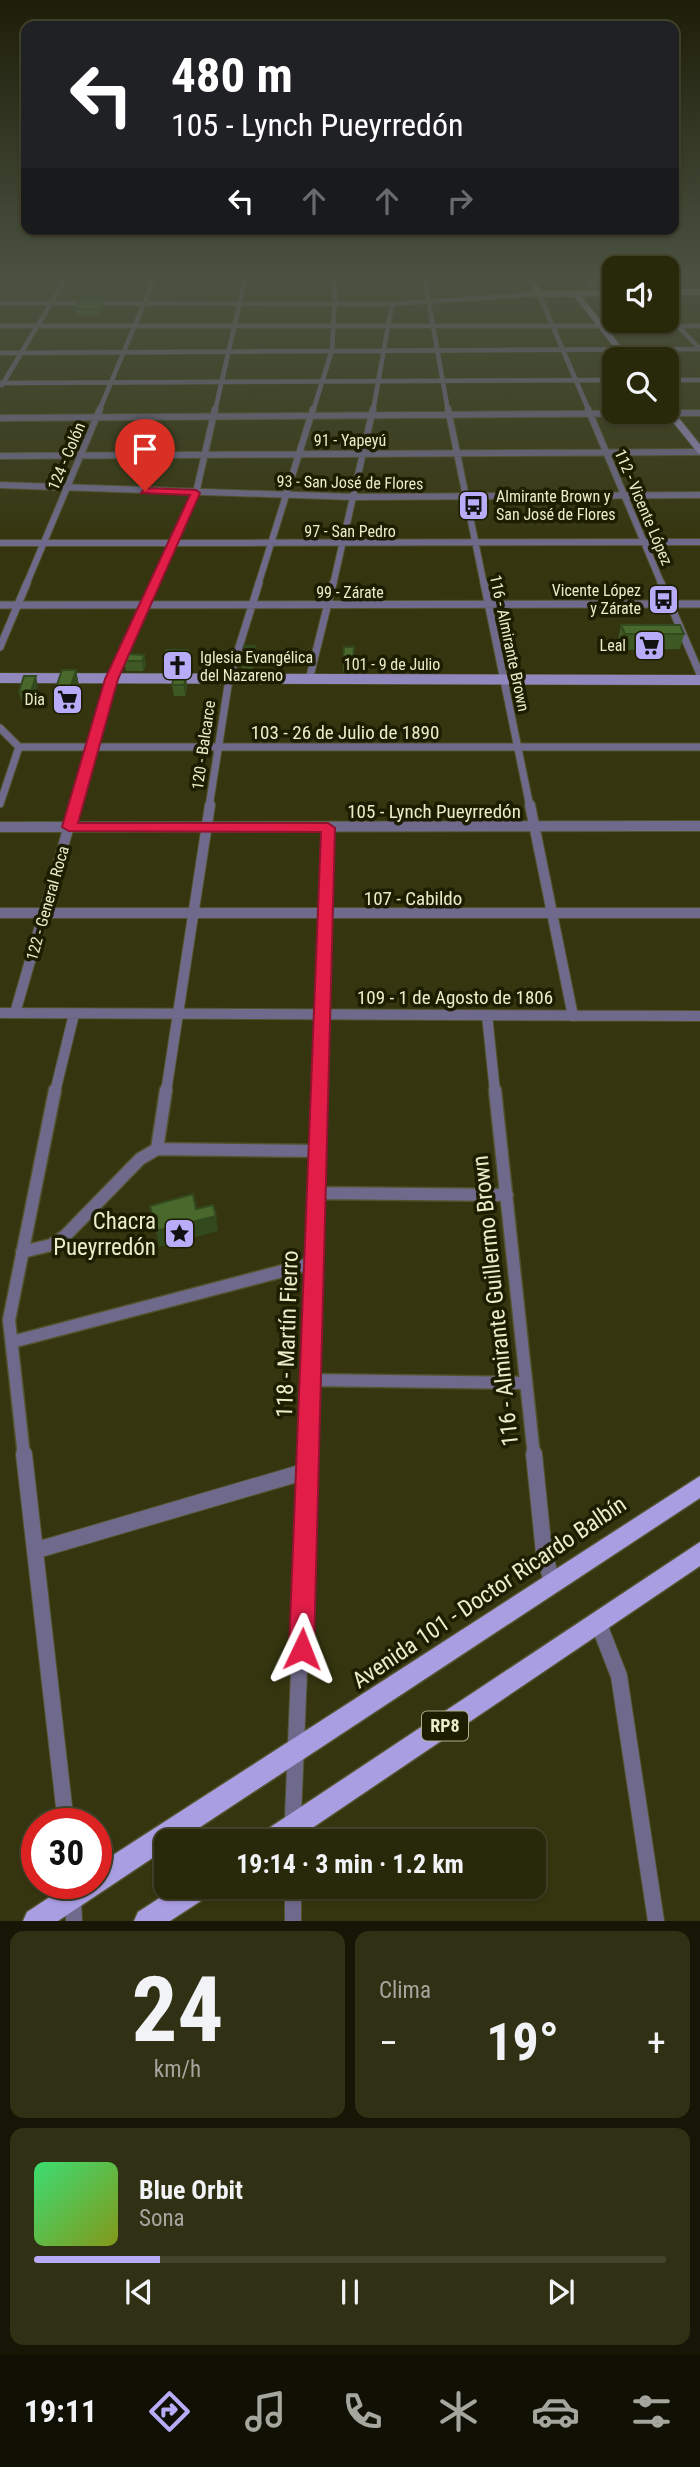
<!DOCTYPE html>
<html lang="es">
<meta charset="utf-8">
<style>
body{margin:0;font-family:"Roboto Condensed",sans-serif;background:#303014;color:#f1f3f6;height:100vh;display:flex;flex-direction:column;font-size:26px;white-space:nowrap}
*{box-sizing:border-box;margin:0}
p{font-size:23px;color:#a5a69d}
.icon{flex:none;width:38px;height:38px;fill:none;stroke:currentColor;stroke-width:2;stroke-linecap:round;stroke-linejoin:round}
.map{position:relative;height:1921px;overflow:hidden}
.panel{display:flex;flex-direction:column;gap:10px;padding:10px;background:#161606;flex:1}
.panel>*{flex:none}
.hud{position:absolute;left:21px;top:21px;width:658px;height:214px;border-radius:14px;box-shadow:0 2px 5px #0004,0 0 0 2px #44442c;background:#202124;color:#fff;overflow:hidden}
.fabs{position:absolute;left:602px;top:256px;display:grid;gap:14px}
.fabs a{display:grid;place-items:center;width:77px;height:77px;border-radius:14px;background:#28280b;box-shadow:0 2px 5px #0004,0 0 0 2px #44442c;font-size:35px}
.speed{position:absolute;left:21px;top:1808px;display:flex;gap:14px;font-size:35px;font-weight:700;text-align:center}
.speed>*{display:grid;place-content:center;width:91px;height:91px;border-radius:50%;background:#28280b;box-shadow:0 2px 5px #0004,0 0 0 2px #44442c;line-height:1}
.speed .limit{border:10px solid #d22;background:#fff;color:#111}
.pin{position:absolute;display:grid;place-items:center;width:60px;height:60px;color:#fff;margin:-72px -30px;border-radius:50% 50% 50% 0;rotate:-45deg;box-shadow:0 0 7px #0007}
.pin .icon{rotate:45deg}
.me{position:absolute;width:77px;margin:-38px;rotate:2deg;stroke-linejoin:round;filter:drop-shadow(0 0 5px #0008)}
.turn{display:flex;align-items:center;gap:24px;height:147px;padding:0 35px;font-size:32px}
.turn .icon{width:91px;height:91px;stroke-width:2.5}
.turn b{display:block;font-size:49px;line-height:60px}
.lanes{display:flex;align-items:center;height:66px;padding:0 35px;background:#0003;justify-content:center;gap:35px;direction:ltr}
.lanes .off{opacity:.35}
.big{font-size:52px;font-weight:700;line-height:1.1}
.panel .tile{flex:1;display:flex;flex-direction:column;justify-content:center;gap:10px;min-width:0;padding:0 24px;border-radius:14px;background:#303014}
.panel .dial{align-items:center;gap:0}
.dial b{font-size:91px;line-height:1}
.song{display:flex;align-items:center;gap:21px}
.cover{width:84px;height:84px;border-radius:10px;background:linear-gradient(135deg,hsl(140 70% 55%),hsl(70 70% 35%))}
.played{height:7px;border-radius:4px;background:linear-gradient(90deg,#b8abf7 20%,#44442c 20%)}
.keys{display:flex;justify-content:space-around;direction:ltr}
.heat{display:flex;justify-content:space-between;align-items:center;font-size:38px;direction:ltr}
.panel .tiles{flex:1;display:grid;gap:10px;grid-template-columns:1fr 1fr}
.tile:last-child{grid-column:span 2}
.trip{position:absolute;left:154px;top:1829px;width:392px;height:70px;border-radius:14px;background:#28280b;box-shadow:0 2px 5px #0004,0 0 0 2px #44442c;font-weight:700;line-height:70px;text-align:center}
.menu{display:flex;height:112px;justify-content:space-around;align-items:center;background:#101004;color:#a5a69d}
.menu .icon{width:49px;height:49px}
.menu .current{color:#b8abf7}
.menu b{font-size:32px;color:#f1f3f6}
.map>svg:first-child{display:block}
</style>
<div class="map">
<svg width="700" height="1921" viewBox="0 0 700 1921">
<rect width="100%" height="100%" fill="#35360f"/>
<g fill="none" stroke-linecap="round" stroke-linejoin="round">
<defs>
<path id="street-far5" d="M424,275L448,411
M586,275L595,293
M0,303L392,304L539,294L589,411
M0,326H700
M678,326L700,349
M0,353L700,349
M667,380H700
M0,383L614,380
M2,385L68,275
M99,411L156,275
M215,411L246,275
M313,411L332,350L336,275
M373,411L392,304"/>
<path id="street-far4" d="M448,409L484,585
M588,409L662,585
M0,418L700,413
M0,456L700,452
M0,485L354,497L700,495
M0,543L700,542
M26,585L100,409
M154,585L196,493L215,409
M258,585L313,409
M333,585L373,409"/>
<path id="street-far3" d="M484,583L530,807
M661,583L700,674
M0,605L700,604
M0,647L27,583
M309,680L333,583
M0,728L19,747
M19,747H700
M0,804L19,747
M74,807L111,679L155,583
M209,807L229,679L259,583"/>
<path id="street-far2" d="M530,805L573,1016
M0,827L700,826
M0,913H700
M0,1013L700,1016
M15,1013L75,805
M487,1015L495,1092
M55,1092L74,1014
M166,1092L210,805
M319,1092L328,828"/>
<path id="street-far1" d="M495,1090L534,1456
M157,1149L166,1090
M317,1193L507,1195
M22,1252L51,1245L65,1236L140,1159L157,1149L317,1151
M12,1342L313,1263
M310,1380L526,1383
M24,1456L9,1320L55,1090
M308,1456L319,1090"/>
<path id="street" d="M24,1454L66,1824
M534,1454L544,1553L552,1582
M37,1550L307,1471
M598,1622L619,1676L656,1921
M292,1841L308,1454
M72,1883L74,1921
M293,1886V1921"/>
<path id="secondary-far2" d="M13,275H614
M528,275L539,294L614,293
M667,275H700
M667,292H700
M576,294L627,359
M667,409L669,411"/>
<path id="secondary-far1" d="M667,409L700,450"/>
<path id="secondary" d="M0,678L700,680"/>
<path id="primary" d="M700,1476V1498L179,1841H166V1849L58,1921H23L27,1912L71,1883H96V1866Z
M700,1542V1566L293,1841H260L263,1832Z
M178,1886H213L210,1895L170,1921H134L138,1912Z"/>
</defs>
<use href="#street-far5" stroke="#52532d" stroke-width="5"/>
<use href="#street-far4" stroke="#52532d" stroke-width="8"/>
<use href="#street-far3" stroke="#52532d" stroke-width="9"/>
<use href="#street-far2" stroke="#52532d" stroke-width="12"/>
<use href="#street-far1" stroke="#52532d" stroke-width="15"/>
<use href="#street" stroke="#52532d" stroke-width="18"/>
<use href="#secondary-far2" stroke="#52532d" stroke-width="7"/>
<use href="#secondary-far1" stroke="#52532d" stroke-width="9"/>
<use href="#secondary" stroke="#52532d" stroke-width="11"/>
<use href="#primary" stroke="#52532d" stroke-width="3"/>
<use href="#street-far5" stroke="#6f6a8b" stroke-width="4.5"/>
<use href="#street-far4" stroke="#6f6a8b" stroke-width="6"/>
<use href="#street-far3" stroke="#6f6a8b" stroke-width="7"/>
<use href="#street-far2" stroke="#6f6a8b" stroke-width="10"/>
<use href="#street-far1" stroke="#6f6a8b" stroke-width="12"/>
<use href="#street" stroke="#6f6a8b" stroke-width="16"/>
<use href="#secondary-far2" stroke="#9188bd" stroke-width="6"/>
<use href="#secondary-far1" stroke="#9188bd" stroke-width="7"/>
<use href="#secondary" stroke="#9188bd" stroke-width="10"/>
<use href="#primary" fill="#aa9ee3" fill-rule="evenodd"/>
</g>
<path fill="#3f5925" d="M103,302L104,308L101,315H76L75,309Z
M621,625L684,634L680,649L622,650L618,640Z
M344,647H354L353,671H343Z
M144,655L146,665L143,671H126L124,661Z
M256,656L253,671H242L241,661Z
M163,661H189L187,671H164Z
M76,670L79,686L70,713H56L53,697Z
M186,677L187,687L185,696H174L172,685Z
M38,686L33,702H22L19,692Z"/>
<path fill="#33491e" d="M103,302L104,308L101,315L100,309Z
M255,646L256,656L253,671V661Z
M188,650L189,661L187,671L185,661Z
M144,655L146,665L143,671L142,661Z
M76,670L79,686L70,713L67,698Z
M36,676L38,686L33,702L31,691Z
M186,677L187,687L185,696L184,685Z
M216,1216L218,1231L159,1247L156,1231Z"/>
<path fill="#49682b" stroke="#33491e" stroke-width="2" d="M79,302H103L100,309H75Z
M621,625H680L684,634H625Z
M244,646H255L253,661H241Z
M344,647H354L353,661L343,660Z
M166,650H188L185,661H163Z
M127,654L144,655L142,661H124Z
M62,670H76L67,698L53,697Z
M24,676H36L31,691L19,692Z
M174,677H186L184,685H172Z
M193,1194L196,1209L213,1205L216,1216L156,1231L150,1206Z"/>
<linearGradient id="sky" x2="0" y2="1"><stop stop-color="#1d1e08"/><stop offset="0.51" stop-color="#4b5242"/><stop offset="1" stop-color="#4b5242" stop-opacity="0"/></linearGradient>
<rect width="700" height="544" fill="url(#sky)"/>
<path fill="#e11d48" stroke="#92132f" stroke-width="2" d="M145,488L196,490L200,493L118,679L78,823H328L335,828L314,1649L310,1658L302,1661L293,1658L289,1649L321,832L69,831L62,827L105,679L190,495L141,493Z"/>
<defs>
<symbol id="bus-square" viewBox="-11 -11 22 22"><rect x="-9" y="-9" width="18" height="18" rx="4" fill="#b8abf7" stroke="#1c1d01"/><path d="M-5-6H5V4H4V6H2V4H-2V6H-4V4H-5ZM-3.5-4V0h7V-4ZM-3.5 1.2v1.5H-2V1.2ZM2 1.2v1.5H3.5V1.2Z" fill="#111"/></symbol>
<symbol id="supermarket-square" viewBox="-11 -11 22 22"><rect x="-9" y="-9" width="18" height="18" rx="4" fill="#b8abf7" stroke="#1c1d01"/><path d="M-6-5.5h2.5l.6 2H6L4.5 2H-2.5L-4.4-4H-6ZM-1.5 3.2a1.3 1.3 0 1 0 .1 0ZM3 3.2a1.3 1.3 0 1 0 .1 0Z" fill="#111"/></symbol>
<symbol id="church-square" viewBox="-11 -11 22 22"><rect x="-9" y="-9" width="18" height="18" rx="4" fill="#b8abf7" stroke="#1c1d01"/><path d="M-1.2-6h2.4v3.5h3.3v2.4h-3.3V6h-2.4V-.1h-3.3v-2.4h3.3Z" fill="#111"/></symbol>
<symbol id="sight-square" viewBox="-11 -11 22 22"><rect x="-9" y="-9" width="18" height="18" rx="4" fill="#b8abf7" stroke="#1c1d01"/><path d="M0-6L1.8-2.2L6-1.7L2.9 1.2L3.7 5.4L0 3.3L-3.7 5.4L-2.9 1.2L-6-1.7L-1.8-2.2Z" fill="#111"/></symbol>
</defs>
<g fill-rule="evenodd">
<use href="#bus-square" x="456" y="488" width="35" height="35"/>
<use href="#bus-square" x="646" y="582" width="35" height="35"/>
<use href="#supermarket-square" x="632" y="628" width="35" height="35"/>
<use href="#church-square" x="160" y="648" width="35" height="35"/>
<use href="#supermarket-square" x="50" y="682" width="35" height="35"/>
<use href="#sight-square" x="162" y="1216" width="35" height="35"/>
</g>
<g text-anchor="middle" stroke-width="7" stroke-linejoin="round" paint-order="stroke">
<g font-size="16" fill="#e9edc8" stroke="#1c1d01">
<text x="350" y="446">91 - Yapeyú</text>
<text transform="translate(66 456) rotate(-67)" y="6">124 - Colón</text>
<text transform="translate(350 482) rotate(1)" y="6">93 - San José de Flores</text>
<text transform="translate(644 507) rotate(67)" y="6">112 - Vicente López</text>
<text x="350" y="537">97 - San Pedro</text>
<text x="350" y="598">99 - Zárate</text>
<text transform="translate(510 643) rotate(78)" y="6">116 - Almirante Brown</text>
<text x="392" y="670">101 - 9 de Julio</text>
<text transform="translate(203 745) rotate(-82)" y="6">120 - Balcarce</text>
<text transform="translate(47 903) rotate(-74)" y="6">122 - General Roca</text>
</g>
<g font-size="16" fill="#e9edc8" stroke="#1c1d01" text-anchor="end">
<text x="496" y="502" text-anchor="start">Almirante Brown y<tspan x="496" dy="18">San José de Flores</tspan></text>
<text x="641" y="596">Vicente López<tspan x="641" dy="18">y Zárate</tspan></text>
<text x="626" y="651">Leal</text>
<text x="200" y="663" text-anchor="start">Iglesia Evangélica<tspan x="200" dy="18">del Nazareno</tspan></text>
<text x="45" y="705">Dia</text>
</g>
<rect fill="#1c1d01" stroke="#acaf8c" stroke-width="2" x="422" y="1711.5" width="46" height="29" rx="5"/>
<g font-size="18" font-weight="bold" fill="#e9edc8">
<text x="445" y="1732">RP8</text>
</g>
<g font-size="19" fill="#e9edc8" stroke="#1c1d01">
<text x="345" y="739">103 - 26 de Julio de 1890</text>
<text x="434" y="818">105 - Lynch Pueyrredón</text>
<text x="413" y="905">107 - Cabildo</text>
<text x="455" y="1004">109 - 1 de Agosto de 1806</text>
</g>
<g font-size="23" fill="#e9edc8" stroke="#1c1d01" text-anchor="end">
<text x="156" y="1229">Chacra<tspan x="156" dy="26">Pueyrredón</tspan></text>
</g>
<g font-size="23" fill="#e9edc8" stroke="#1c1d01">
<text transform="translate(495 1301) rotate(-96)" y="8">116 - Almirante Guillermo Brown</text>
<text transform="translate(287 1334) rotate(-88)" y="8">118 - Martín Fierro</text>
<text transform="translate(489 1592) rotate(-34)" y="8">Avenida 101 - Doctor Ricardo Balbín</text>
</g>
</g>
</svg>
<div class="fabs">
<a><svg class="icon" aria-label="sound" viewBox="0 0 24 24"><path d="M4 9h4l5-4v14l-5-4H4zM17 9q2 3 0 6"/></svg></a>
<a><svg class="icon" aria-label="search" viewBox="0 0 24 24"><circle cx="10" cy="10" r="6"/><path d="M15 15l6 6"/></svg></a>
</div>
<div class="speed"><div class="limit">30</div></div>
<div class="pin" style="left:145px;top:491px;background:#d93025"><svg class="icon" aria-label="arrive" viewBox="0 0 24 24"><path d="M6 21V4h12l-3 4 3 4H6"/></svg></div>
<svg class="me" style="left:302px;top:1649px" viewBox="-20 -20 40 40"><path d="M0-17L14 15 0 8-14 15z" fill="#e11d48" stroke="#fff" stroke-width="4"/></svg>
<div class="trip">19:14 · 3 min · 1.2 km</div>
<div class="hud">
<div class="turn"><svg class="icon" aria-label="left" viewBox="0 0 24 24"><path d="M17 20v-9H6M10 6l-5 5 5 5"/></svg><div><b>480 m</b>105 - Lynch Pueyrredón</div></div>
<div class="lanes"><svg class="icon" aria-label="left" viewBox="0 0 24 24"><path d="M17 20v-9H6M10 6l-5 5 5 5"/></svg><svg class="icon off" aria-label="ahead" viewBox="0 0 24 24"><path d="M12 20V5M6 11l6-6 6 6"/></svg><svg class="icon off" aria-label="ahead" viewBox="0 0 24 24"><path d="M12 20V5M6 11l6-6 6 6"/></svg><svg class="icon off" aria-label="right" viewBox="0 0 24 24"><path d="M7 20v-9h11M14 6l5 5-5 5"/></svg></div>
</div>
</div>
<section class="panel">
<div class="tiles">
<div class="tile dial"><b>24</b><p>km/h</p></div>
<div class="tile"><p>Clima</p>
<div class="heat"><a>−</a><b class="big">19°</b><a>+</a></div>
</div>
<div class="tile">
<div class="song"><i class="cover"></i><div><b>Blue Orbit</b><p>Sona</p></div></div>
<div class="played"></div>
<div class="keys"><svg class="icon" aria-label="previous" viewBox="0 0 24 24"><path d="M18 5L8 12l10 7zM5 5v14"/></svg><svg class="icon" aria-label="pause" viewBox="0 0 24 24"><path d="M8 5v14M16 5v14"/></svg><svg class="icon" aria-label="next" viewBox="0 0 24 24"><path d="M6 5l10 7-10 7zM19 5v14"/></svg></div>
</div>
</div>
</section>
<nav class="menu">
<b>19:11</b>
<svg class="icon current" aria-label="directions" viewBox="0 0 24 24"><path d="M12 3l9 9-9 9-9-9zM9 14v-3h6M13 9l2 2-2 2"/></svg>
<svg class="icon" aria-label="music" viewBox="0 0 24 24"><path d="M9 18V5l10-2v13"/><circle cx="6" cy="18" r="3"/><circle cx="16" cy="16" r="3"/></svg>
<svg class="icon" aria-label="phone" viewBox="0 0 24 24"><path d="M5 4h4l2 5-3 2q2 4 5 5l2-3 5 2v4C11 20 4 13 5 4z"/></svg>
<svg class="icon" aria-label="climate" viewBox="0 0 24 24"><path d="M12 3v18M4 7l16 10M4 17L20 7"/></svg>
<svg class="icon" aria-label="car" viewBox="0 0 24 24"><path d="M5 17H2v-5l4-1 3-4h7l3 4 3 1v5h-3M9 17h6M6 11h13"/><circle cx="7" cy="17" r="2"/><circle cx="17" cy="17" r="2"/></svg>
<svg class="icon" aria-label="filters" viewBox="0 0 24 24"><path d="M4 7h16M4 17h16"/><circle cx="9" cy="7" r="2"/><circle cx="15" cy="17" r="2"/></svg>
</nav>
